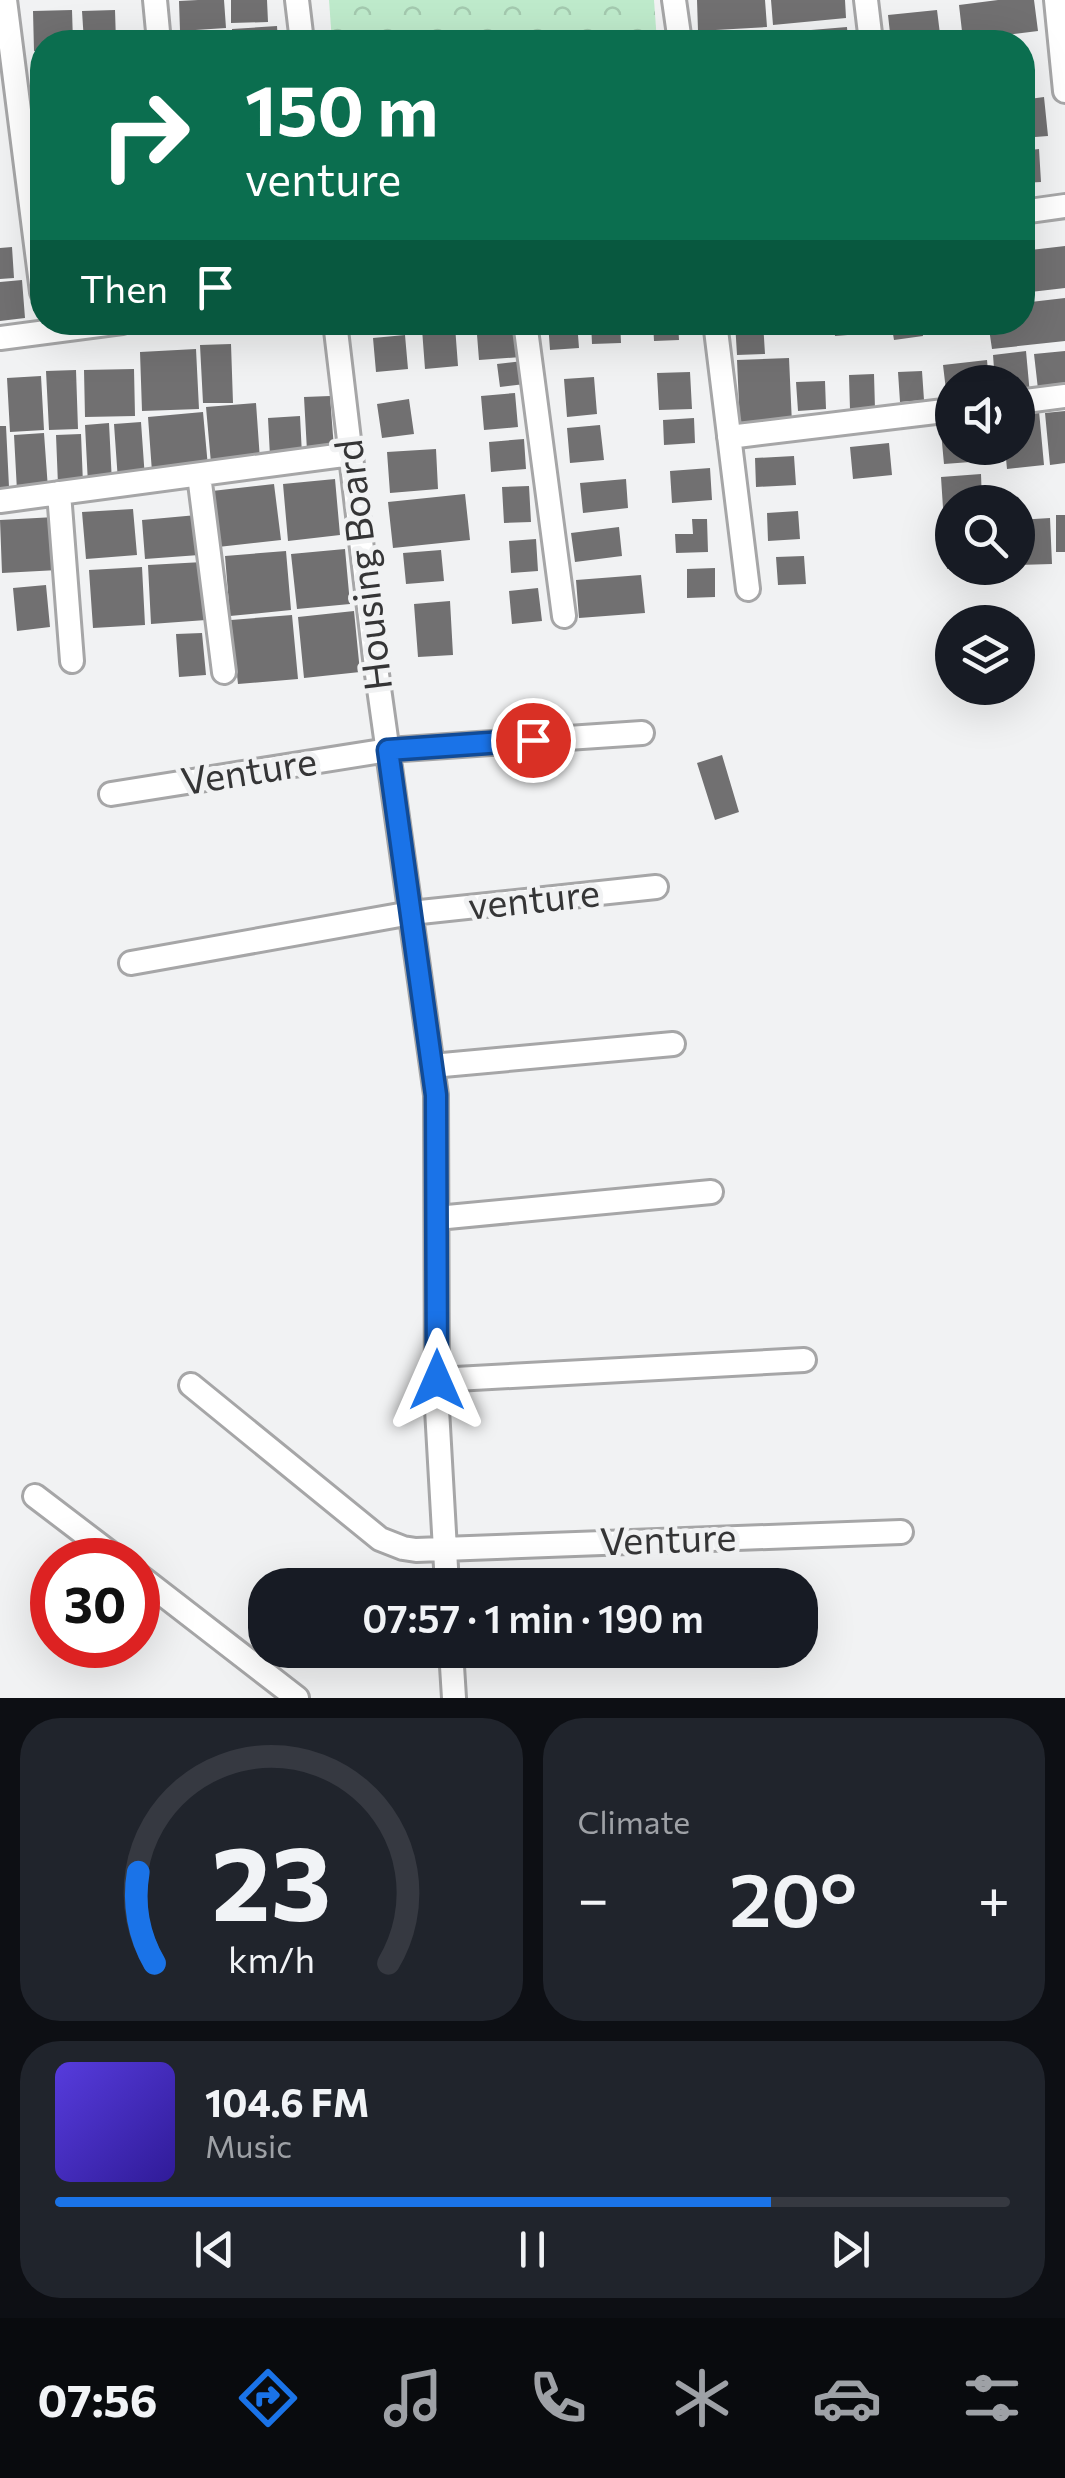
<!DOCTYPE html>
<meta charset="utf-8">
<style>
body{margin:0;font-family:Commissioner,sans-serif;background:#20242c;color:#f1f3f6;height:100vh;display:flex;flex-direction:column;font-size:38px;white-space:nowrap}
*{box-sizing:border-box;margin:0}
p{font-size:32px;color:#9ea1a6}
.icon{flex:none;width:55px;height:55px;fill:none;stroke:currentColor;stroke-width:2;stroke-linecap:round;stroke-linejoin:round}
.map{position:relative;height:1698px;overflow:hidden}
.sheet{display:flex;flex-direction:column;gap:20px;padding:20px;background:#0d0f14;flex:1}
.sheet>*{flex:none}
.guide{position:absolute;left:30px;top:30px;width:1005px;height:305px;border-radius:40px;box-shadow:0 10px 40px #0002;background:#0b6e4f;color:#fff;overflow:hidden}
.buttons{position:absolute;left:935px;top:365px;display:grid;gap:20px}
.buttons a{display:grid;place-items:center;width:100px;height:100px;border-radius:50%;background:#171b24;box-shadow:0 10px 40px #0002;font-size:50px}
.speed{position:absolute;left:30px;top:1538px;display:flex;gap:20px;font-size:50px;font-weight:700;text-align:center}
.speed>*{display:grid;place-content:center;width:130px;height:130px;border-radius:50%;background:#171b24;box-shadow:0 10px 40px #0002;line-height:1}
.speed .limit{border:15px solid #d22;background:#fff;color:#111}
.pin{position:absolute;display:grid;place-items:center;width:85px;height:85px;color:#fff;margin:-42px;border:5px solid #fff;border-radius:50%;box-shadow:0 2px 10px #0007}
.me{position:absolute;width:110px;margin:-55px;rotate:0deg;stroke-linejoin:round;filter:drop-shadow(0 0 8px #0008)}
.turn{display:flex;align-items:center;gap:35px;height:210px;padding:0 50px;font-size:45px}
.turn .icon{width:130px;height:130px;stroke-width:2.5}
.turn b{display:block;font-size:70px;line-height:85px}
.then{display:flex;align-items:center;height:95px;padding:0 50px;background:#0003;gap:20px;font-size:38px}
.big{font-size:75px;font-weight:600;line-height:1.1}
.sheet .card{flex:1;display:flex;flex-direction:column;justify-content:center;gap:15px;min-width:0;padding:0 35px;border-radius:40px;background:#20242c}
.sheet .dial{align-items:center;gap:0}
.dial svg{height:260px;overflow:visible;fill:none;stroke:#363941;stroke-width:7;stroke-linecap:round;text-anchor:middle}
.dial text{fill:#f1f3f6;stroke:none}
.song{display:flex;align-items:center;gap:30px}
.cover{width:120px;height:120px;border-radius:15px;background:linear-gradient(135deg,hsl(250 70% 55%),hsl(250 70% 35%))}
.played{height:10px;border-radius:5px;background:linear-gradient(90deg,#1a73e8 75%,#363941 75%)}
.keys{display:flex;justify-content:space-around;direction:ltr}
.heat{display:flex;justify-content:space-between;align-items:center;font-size:55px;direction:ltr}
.sheet .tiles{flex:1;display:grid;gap:20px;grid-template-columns:1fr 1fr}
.card:last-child{grid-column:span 2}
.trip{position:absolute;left:248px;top:1568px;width:570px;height:100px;border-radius:40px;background:#171b24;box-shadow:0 10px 40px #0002;font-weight:600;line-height:100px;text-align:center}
.menu{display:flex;height:160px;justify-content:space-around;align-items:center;background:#090b0e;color:#9ea1a6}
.menu .icon{width:70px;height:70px}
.menu .on{color:#1a73e8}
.menu b{font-size:45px;color:#f1f3f6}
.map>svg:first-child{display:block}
</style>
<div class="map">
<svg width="1065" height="1698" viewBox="0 0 1065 1698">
<defs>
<pattern id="forest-crowns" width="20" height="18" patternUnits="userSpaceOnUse" patternTransform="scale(2.5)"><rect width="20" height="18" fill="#beeacb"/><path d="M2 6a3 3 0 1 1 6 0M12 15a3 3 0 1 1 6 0" fill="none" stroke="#a4c9af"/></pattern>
</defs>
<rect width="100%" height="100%" fill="#f1f2f3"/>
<path fill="url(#forest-crowns)" d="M329,0H654L657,42H332Z"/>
<path fill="#717071" d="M198,0H224L226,28L180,31L179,1Z
M231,0H267L268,22L231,23Z
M697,0H765L767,27L698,31Z
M771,0H845L846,18L773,25Z
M998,0H1034L1038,31L963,40L959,5Z
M72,10L73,42H42V51H34L33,11Z
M115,10L116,42H84L82,11Z
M937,10L941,42H891L888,15Z
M277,26L278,42H232V29Z
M847,27L848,42H775V33Z
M226,33L227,42H178V36Z
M1044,97L1048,136L1022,138V100Z
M1039,149L1041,182L1022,183V151Z
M1065,246V288L1022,293V251Z
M12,247L14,278L0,279V248Z
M22,280L25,318L0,321V282Z
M1065,298V341L992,349L988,322H1022V303Z
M476,322H518L521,357L479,360Z
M548,322H577L579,348L550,350Z
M591,322H620L621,343L592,344Z
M653,322H678L679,340L654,341Z
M735,322H763L765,354L737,355Z
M834,322H872L873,333L835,336Z
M891,322H921L923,336L894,340Z
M455,326L458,366L425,369L422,329Z
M405,335L408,369L376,372L373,338Z
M231,344L233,403H203L200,345Z
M196,349L199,409L142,411L140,352Z
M1026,351L1030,395L1018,396V382H995L993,355Z
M1065,351V395L1039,398L1034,354Z
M789,358L792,424L740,427L737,360Z
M987,360L989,382H952V406L948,407L943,365Z
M523,361L525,384L500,387L497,364Z
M134,369L135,416L85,417L84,370Z
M76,370L78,429L49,430L46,371Z
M922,371L924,400L900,402L898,372Z
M690,372L692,409L659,410L657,373Z
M874,374L875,409L850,410L849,375Z
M41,376L44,430L10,432L7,378Z
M594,377L597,414L567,417L564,379Z
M825,381L826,409L798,411L796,382Z
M515,393L518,427L484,430L481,396Z
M330,396L334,449L307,451L304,397Z
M409,399L414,434L382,438L377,404Z
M256,403L260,460L211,463L206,407Z
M1039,411L1044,465L1007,469L1005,448H1018V413Z
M1065,411V463L1050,465L1045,413Z
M203,412L208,467L152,472L148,417Z
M300,416L302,455L270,456L268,418Z
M694,418L695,443L664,445L663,420Z
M141,422L145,479L118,481L114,424Z
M109,423L112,483L88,484L85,425Z
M600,425L604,460L570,463L567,428Z
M0,426H6L9,487H0Z
M952,431V448H983L984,461L944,464L941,432Z
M44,433L48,489L17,491L14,435Z
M81,434L83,484L58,485L56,435Z
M524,439L526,469L491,472L489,442Z
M889,443L892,475L853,479L850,447Z
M436,449L438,489L390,493L387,452Z
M794,456L796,485L756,487L755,458Z
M710,468L712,500L672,503L670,471Z
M981,474L982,502H952V507L943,508L941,477Z
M335,479L340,535L288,541L283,484Z
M626,479L628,508L583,513L580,483Z
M274,484L281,540L218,547L212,491Z
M529,486L531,522L504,523L502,487Z
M465,494L470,540L393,548L388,502Z
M133,509L137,555L86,559L82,512Z
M798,511L800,539L768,541L767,513Z
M197,515L199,555L145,559L142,520Z
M1056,515H1065V552H1056Z
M55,517L58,570L2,573L0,520Z
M1050,518L1052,564L1018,565V520Z
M692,519H707L708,552L676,553L675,534H693Z
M944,523H952V568L947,569Z
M619,527L622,556L575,562L571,533Z
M536,539L538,571L511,573L509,541Z
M345,549L350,604L297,609L291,554Z
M441,550L444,581L406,584L403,553Z
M286,551L291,610L230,616L225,556Z
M804,556L806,584L778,585L776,557Z
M203,562L206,620L151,624L148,565Z
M142,567L145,625L93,628L89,570Z
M715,568V597L687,598V569Z
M641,575L645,613L579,618L576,580Z
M46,585L50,627L17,631L13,588Z
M538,588L542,621L512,624L509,591Z
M450,601L453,655L418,657L414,604Z
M354,611L360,672L304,678L298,617Z
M292,615L298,679L238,684L231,620Z
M202,633L206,675L179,677L176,634Z
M722,755L739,812L715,820L697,763Z"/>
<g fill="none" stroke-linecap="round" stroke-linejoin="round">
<defs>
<path id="street" d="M5,0L42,292
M155,0L159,42
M297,0L302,42
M674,0L680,42
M866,0L871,42
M1056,0L1065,91
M1022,212L1065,206
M335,322L376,667L436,1095L437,1409L447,1585
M525,322L564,616
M715,322L748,589
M0,338L122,322
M1018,402L1065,396
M729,437L952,410
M199,475L224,672
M59,493L72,661
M0,501L351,454
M111,794L388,750L642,733
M131,963L411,913L656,887
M432,1066L673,1044
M437,1218L711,1192
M437,1380L804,1360
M191,1385L380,1539L403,1548L416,1550L901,1532
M35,1496L119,1560
M138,1575L297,1698
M451,1650L454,1698"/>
</defs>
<use href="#street" stroke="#a6a6a7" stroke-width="28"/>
<use href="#street" stroke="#fff" stroke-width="22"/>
</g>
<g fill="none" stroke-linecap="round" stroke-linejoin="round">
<defs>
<path id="route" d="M437,1380L436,1095L388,750L533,740"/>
</defs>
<use href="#route" stroke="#114b97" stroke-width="25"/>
<use href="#route" stroke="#1a73e8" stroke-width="18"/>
</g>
<g text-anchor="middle" stroke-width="10" stroke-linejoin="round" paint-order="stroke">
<g font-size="38" fill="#353536" stroke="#f1f2f3">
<text transform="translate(364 565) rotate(-97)" y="13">Housing Board</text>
<text transform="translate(249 772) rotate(-9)" y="13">Venture</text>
<text transform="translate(534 900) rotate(-6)" y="13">venture</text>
<text transform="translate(668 1540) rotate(-2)" y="13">Venture</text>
</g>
</g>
</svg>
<div class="buttons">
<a><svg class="icon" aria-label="sound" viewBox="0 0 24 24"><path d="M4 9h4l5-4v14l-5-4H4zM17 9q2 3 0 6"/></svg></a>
<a><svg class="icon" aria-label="search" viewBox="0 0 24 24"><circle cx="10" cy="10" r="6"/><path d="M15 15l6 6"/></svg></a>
<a><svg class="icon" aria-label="layers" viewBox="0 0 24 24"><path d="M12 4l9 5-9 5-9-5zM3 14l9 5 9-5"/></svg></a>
</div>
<div class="speed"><div class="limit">30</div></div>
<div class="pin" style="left:533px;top:740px;background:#d93025"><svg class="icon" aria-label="arrive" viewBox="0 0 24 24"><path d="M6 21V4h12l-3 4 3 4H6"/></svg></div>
<svg class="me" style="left:437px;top:1380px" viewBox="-20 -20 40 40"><path d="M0-17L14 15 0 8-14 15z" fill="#1a73e8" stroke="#fff" stroke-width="4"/></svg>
<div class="trip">07:57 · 1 min · 190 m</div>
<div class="guide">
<div class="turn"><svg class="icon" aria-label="right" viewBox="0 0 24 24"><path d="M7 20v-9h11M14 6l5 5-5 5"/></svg><div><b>150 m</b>venture</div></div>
<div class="then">Then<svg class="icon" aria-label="arrive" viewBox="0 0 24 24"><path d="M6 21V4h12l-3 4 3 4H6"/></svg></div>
</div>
</div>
<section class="sheet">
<div class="tiles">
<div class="card dial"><svg viewBox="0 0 100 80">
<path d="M14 69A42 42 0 1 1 86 69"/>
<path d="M14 69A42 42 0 0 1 9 41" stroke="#1a73e8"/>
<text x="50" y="56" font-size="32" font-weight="700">23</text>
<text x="50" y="72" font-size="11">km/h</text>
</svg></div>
<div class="card"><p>Climate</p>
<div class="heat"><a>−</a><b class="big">20°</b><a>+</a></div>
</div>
<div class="card">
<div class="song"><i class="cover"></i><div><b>104.6 FM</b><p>Music</p></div></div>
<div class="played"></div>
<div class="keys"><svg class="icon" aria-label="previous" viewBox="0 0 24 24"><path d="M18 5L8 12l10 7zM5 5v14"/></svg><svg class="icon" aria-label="pause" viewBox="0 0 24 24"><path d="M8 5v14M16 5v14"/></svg><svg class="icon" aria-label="next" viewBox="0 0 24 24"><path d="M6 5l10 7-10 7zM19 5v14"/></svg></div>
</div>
</div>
</section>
<nav class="menu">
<b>07:56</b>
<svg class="icon on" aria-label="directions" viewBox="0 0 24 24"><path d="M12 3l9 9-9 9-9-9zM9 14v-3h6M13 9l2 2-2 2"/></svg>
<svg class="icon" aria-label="music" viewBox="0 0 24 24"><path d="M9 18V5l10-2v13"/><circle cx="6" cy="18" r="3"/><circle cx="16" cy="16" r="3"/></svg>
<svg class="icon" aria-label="phone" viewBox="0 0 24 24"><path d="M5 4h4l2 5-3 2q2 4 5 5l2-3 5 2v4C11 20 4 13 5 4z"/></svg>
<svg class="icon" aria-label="climate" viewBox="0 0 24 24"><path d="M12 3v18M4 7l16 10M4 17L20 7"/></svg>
<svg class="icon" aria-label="car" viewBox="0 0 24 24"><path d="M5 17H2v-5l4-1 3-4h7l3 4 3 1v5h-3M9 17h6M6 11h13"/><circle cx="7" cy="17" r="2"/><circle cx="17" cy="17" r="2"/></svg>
<svg class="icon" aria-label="filters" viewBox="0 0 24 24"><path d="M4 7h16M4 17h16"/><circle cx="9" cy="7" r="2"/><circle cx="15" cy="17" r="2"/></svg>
</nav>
